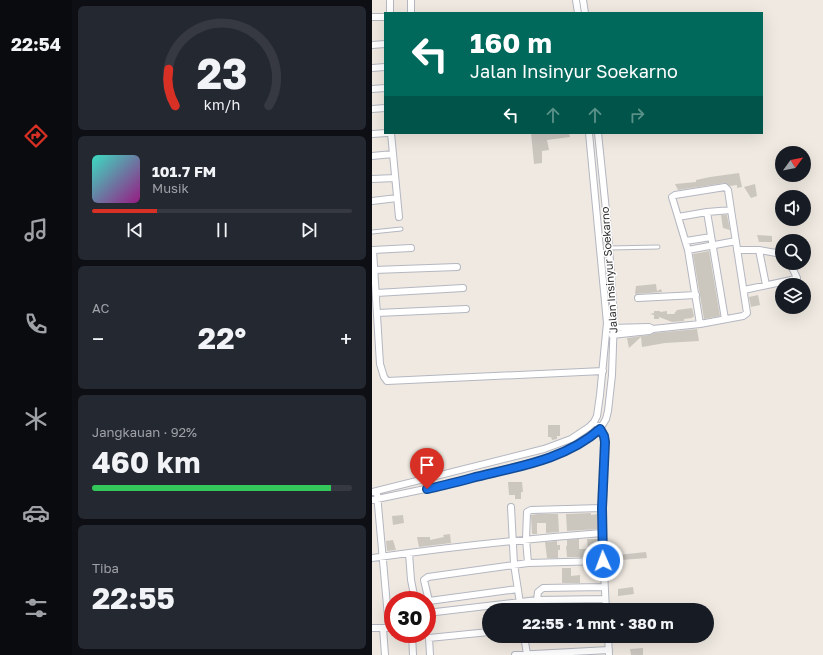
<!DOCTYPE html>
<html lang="id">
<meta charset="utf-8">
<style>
body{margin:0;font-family:"Golos Text",sans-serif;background:#242831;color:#f1f3f6;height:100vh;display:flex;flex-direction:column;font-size:15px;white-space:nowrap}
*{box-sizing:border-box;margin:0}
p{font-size:13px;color:#9ea1a6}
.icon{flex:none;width:22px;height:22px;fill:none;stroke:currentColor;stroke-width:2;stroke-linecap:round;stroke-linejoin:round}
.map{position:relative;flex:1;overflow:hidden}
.panel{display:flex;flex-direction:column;gap:6px;padding:6px;background:#0d0f14;width:300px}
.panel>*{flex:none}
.guide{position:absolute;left:12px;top:12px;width:379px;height:122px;border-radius:0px;box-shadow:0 4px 16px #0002;background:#00695c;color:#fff;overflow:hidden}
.needle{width:26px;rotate:57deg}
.buttons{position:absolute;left:403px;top:146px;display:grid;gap:8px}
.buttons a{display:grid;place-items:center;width:36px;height:36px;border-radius:50%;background:#171b24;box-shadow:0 4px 16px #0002;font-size:20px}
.speed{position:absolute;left:12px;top:591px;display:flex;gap:8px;font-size:20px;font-weight:700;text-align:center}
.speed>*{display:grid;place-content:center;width:52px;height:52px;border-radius:50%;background:#171b24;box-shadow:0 4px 16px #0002;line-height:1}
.speed .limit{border:6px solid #d22;background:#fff;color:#111}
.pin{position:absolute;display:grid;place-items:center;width:34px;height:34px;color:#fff;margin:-41px -17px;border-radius:50% 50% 50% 0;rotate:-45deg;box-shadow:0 0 4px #0007}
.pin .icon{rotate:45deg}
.me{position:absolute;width:44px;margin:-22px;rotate:358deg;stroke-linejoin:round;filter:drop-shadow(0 0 3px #0008)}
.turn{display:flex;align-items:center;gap:14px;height:84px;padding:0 20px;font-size:18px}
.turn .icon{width:52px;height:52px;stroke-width:2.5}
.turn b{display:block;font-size:28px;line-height:34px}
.lanes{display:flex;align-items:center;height:38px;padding:0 20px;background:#0003;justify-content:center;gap:20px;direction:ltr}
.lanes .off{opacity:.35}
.big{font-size:30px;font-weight:700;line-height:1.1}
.panel .card{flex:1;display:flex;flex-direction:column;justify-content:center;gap:6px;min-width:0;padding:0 14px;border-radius:6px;background:#242831}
.panel .dial{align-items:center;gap:0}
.dial svg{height:104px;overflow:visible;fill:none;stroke:#363941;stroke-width:7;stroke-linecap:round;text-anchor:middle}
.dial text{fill:#f1f3f6;stroke:none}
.song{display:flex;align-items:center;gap:12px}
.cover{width:48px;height:48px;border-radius:6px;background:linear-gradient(135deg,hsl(170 70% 55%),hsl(310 70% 35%))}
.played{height:4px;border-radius:2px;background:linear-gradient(90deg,#d93025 25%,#363941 25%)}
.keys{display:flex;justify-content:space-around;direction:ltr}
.heat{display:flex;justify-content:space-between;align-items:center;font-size:22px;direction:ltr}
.charge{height:6px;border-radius:3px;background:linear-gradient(90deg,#34c759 92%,#363941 0)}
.trip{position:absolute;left:110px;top:603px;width:232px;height:40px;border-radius:20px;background:#171b24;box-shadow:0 4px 16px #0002;font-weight:700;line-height:40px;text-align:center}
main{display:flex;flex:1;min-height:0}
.tabs{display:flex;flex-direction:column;width:72px;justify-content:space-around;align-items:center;background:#090b0e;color:#9ea1a6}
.tabs .icon{width:28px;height:28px}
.tabs .on{color:#d93025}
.tabs b{font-size:18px;color:#f1f3f6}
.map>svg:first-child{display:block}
</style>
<main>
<nav class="tabs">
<b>22:54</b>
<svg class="icon on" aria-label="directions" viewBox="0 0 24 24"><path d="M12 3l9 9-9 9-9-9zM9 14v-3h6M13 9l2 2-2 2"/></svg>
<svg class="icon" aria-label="music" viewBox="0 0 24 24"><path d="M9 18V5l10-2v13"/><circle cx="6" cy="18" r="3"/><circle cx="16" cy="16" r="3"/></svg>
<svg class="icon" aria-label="phone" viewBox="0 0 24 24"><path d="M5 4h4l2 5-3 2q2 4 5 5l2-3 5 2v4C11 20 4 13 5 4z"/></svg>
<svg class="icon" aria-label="climate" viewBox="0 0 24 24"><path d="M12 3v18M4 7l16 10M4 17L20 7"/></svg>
<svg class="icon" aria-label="car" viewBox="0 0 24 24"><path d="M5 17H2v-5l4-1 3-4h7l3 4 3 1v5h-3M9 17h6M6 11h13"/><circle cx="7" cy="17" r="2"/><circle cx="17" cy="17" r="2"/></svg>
<svg class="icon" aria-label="filters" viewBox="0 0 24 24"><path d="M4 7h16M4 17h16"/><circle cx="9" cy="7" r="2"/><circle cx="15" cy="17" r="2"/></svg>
</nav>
<section class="panel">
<div class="card dial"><svg viewBox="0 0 100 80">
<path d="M14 69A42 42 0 1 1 86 69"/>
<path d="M14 69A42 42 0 0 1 9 41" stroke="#d93025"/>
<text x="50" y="56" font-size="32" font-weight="700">23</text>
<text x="50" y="72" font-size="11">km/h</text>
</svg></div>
<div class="card">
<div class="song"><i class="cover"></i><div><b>101.7 FM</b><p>Musik</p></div></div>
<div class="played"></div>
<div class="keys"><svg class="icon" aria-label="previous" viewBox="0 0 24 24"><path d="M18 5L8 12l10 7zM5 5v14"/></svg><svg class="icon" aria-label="pause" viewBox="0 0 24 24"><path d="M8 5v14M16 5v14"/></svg><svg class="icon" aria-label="next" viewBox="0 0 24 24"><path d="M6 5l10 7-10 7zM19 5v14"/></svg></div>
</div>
<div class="card"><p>AC</p>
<div class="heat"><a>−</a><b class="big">22°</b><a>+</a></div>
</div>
<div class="card"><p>Jangkauan · 92%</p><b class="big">460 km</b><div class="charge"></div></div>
<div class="card"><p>Tiba</p><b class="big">22:55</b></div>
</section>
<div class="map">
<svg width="451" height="655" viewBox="0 0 451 655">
<rect width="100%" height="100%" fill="#efe9e1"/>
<path fill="#cbc7bf" d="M159,133H197L198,137L175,140L177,150L170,151V163L162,164Z
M367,173L370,187L365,188V185L358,186L353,183L306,190L303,184L324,182V180L338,177Z
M383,184L385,196L379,198L372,187Z
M349,215H355L358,230L351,228Z
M385,235L400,236V242H387Z
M337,251L348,316L332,319L321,254Z
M284,284L285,291L289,289L290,292L263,294L264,286Z
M386,295L388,305L379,307L377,297Z
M320,308L322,316L320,318L312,319V321L300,322L287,317V319H282V315L278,314L282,313V311H288V312L295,311V314H302L305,310Z
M325,329L327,341L293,343L270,347L269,337L257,348L255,338L277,335L282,333Z
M176,425H188V436H185V439L180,440L179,437H176Z
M136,482H150L151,492H149V499H143V495H137Z
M219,513V515L225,514L226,529L195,531L194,514Z
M166,514H186L187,532L174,533V523H165V534H160L159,515Z
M31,515L32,523L21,525L20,516Z
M78,534L79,543L47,547L45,537H58V540L72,537L71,535Z
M207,539V549H216L215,539H226L227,557H195L194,546H195V540Z
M21,540L24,550L15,551L14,541Z
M185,541V545H188V550H186V558H175L173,542Z
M274,552L275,558L236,561V555H246Z
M190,568H199V576L208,575V583H190Z
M261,587L262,594L246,596V589Z
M219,604H229V610H207L206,605Z
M271,648V655H259L258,649Z"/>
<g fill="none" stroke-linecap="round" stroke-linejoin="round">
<defs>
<path id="service" d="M0,232L29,229
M237,248L286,247"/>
<path id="minor" d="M39,0V13
M204,0L206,13
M211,0L213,13
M18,13V0
M0,17H13
M0,45L13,44
M0,68L13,67
M0,89L13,88
M0,109L13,108
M19,133L27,217
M0,134L15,133
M0,156L21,154
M0,179L23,178
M0,201L25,198
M335,212L353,319
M314,241L339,237
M39,248L1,250L8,364L12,377L15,381L231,371
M316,250L364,241
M365,250H387L410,254
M387,250L394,285
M2,270L85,267
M372,290L424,279L425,278L418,263
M4,293L91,288
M266,298L324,295
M5,313L94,309
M328,324L316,250L300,197L303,195L353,187L356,190L359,210
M239,328L277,327L281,329
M240,335L277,331L281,329L328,324L371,316L375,313L359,210L335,212L306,217
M226,426L231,432L233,442L230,533L234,610
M0,492L172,449L199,439L217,427L222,422L225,416L228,395L235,323L217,133
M5,494L17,628
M0,500L82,483L181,457L204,446L224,433L228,429L234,419L236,411L240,375L242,317L235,220L226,133
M139,507L142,564L149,610
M37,553L39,580L43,600
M0,558C76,547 153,539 230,533
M156,563L154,539L155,512L159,510L230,508
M165,600L166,592L171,588L232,587
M57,601L52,580L56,577L156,563L231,561
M58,612L57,601L146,589
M55,613L165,600L233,599
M0,628H21
M11,628L13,655
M40,634L41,655
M152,636L155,654
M236,636L237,655
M58,655L57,638L117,632
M143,655L237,650"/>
</defs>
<use href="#service" stroke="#b4b7c1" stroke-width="5"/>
<use href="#minor" stroke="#b4b7c1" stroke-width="8"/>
<use href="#service" stroke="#fff" stroke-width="3"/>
<use href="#minor" stroke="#fff" stroke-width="6"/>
</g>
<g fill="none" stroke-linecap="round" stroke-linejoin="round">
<defs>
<path id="route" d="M55,489C70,486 85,482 100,478C144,467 193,460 228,429L232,436L233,442L230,508L231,561"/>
</defs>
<use href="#route" stroke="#114b97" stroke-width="10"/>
<use href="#route" stroke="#1a73e8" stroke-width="7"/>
</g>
<g text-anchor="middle" stroke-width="3" stroke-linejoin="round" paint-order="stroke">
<g font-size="11" fill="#2e2e2e" stroke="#fff">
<text transform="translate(237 270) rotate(-94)" y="4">Jalan Insinyur Soekarno</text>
</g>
</g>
</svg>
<div class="buttons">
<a><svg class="needle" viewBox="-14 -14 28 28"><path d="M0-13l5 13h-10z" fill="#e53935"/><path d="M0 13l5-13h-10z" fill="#9ea1a6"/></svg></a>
<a><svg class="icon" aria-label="sound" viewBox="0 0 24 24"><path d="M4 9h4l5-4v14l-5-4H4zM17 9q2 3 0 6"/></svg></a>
<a><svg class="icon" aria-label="search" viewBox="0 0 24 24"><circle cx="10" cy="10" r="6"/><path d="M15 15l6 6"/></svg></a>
<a><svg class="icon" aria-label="layers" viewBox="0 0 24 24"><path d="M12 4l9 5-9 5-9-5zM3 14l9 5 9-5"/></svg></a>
</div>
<div class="speed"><div class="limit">30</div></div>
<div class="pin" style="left:55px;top:489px;background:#d93025"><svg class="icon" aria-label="arrive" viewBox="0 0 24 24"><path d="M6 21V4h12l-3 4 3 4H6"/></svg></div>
<svg class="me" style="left:231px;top:561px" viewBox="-20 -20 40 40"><circle r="17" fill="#1a73e8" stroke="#fff" stroke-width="3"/><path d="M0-11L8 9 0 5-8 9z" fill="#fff"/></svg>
<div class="trip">22:55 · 1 mnt · 380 m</div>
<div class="guide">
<div class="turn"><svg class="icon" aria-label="left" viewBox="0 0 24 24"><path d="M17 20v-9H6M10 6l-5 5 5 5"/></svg><div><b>160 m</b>Jalan Insinyur Soekarno</div></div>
<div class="lanes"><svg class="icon" aria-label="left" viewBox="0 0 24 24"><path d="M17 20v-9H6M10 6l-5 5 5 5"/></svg><svg class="icon off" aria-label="ahead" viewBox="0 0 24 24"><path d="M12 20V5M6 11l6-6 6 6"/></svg><svg class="icon off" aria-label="ahead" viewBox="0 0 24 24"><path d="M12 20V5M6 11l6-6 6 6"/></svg><svg class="icon off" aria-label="right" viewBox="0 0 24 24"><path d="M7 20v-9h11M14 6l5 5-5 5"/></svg></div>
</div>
</div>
</main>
